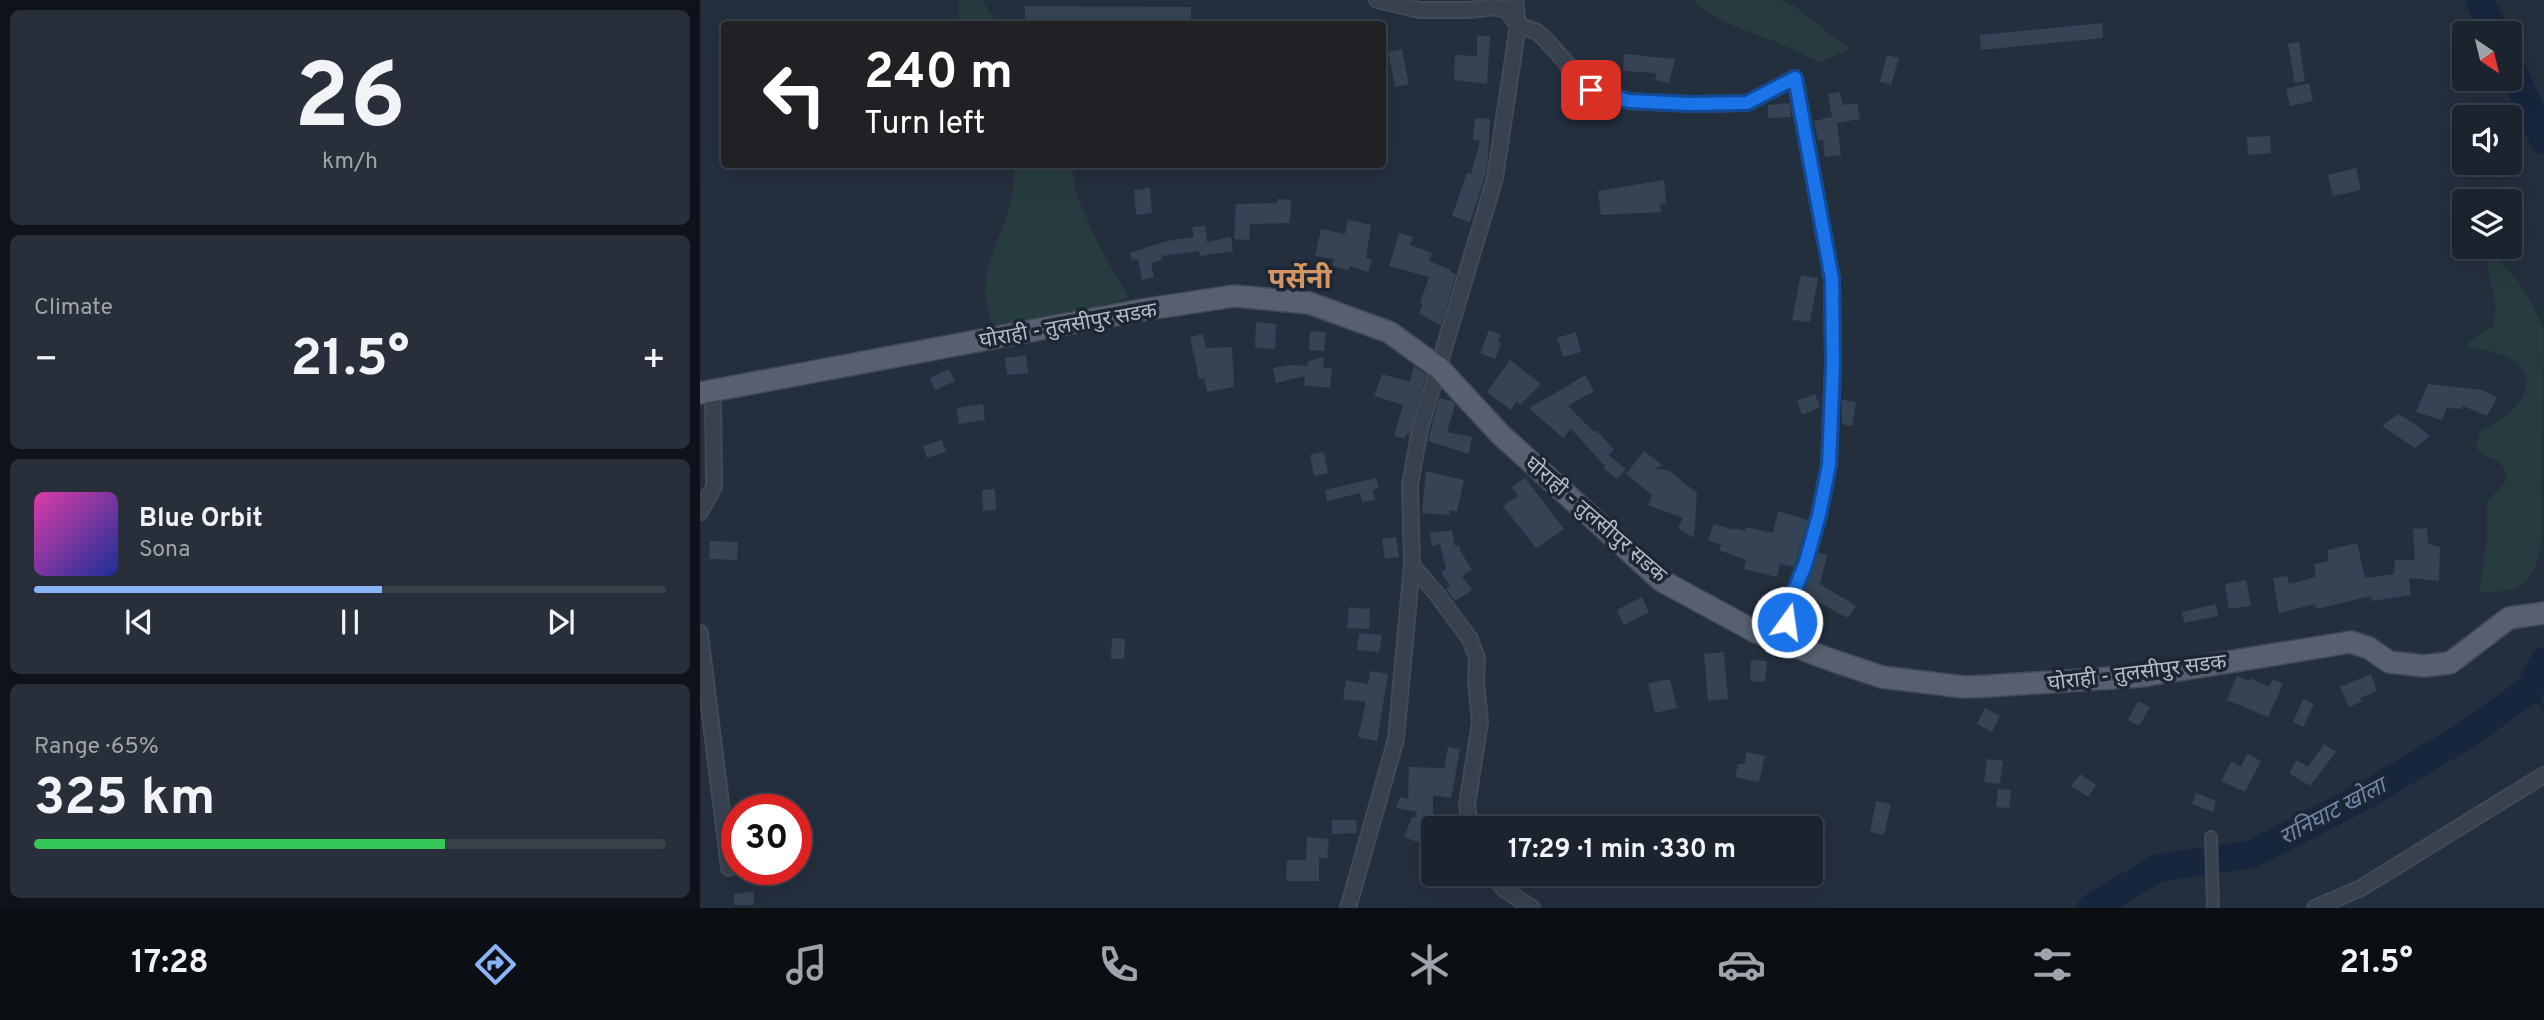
<!DOCTYPE html>
<meta charset="utf-8">
<style>
body{margin:0;font-family:Overpass,"Noto Sans Devanagari",sans-serif;background:#282f3a;color:#f1f3f6;height:100vh;display:flex;flex-direction:column;font-size:26px;white-space:nowrap}
*{box-sizing:border-box;margin:0}
p{font-size:23px;color:#a0a4aa}
.icon{flex:none;width:38px;height:38px;fill:none;stroke:currentColor;stroke-width:2;stroke-linecap:round;stroke-linejoin:round}
.map{position:relative;flex:1;overflow:hidden}
.sheet{display:flex;flex-direction:column;gap:10px;padding:10px;background:#0f1319;width:700px}
.sheet>*{flex:none}
.banner{position:absolute;left:21px;top:21px;width:665px;height:147px;border-radius:7px;box-shadow:0 7px 28px #0002,0 0 0 2px #39404a;background:#202124;color:#fff;overflow:hidden}
.needle{width:46px;rotate:145deg}
.tools{position:absolute;left:1752px;top:21px;display:grid;gap:14px}
.tools a{display:grid;place-items:center;width:70px;height:70px;border-radius:7px;background:#1b232e;box-shadow:0 7px 28px #0002,0 0 0 2px #39404a;font-size:35px}
.speed{position:absolute;left:21px;top:794px;display:flex;gap:14px;font-size:35px;font-weight:700;text-align:center}
.speed>*{display:grid;place-content:center;width:91px;height:91px;border-radius:50%;background:#1b232e;box-shadow:0 7px 28px #0002,0 0 0 2px #39404a;line-height:1}
.speed .limit{border:10px solid #d22;background:#fff;color:#111}
.pin{position:absolute;display:grid;place-items:center;width:60px;height:60px;color:#fff;margin:-30px;border-radius:14px;box-shadow:0 4px 10px #0006}
.me{position:absolute;width:77px;margin:-38px;rotate:14deg;stroke-linejoin:round;filter:drop-shadow(0 0 5px #0008)}
.turn{display:flex;align-items:center;gap:24px;height:147px;padding:0 28px;font-size:32px}
.turn .icon{width:91px;height:91px;stroke-width:2.5}
.turn b{display:block;font-size:49px;line-height:60px}
.big{font-size:52px;font-weight:700;line-height:1.1}
.sheet .tile{flex:1;display:flex;flex-direction:column;justify-content:center;gap:10px;min-width:0;padding:0 24px;border-radius:10px;background:#282f3a}
.sheet .dial{align-items:center;gap:0}
.dial b{font-size:91px;line-height:1}
.song{display:flex;align-items:center;gap:21px}
.cover{width:84px;height:84px;border-radius:10px;background:linear-gradient(135deg,hsl(320 70% 55%),hsl(230 70% 35%))}
.played{height:7px;border-radius:4px;background:linear-gradient(90deg,#8ab4f8 55%,#39404a 55%)}
.keys{display:flex;justify-content:space-around;direction:ltr}
.heat{display:flex;justify-content:space-between;align-items:center;font-size:38px;direction:ltr}
.charge{height:10px;border-radius:5px;background:linear-gradient(90deg,#34c759 65%,#39404a 0)}
.trip{position:absolute;left:721px;top:816px;width:402px;height:70px;border-radius:7px;background:#1b232e;box-shadow:0 7px 28px #0002,0 0 0 2px #39404a;font-weight:700;line-height:70px;text-align:center}
.tab-bar{display:flex;height:112px;justify-content:space-around;align-items:center;background:#0b0e12;color:#a0a4aa}
.tab-bar .icon{width:49px;height:49px}
.tab-bar .active{color:#8ab4f8}
.tab-bar b{font-size:32px;color:#f1f3f6}
main{display:flex;flex:1;min-height:0}
.map>svg:first-child{display:block}
</style>
<main>
<section class="sheet">
<div class="tile dial"><b>26</b><p>km/h</p></div>
<div class="tile"><p>Climate</p>
<div class="heat"><a>−</a><b class="big">21.5°</b><a>+</a></div>
</div>
<div class="tile">
<div class="song"><i class="cover"></i><div><b>Blue Orbit</b><p>Sona</p></div></div>
<div class="played"></div>
<div class="keys"><svg class="icon" aria-label="previous" viewBox="0 0 24 24"><path d="M18 5L8 12l10 7zM5 5v14"/></svg><svg class="icon" aria-label="pause" viewBox="0 0 24 24"><path d="M8 5v14M16 5v14"/></svg><svg class="icon" aria-label="next" viewBox="0 0 24 24"><path d="M6 5l10 7-10 7zM19 5v14"/></svg></div>
</div>
<div class="tile"><p>Range · 65%</p><b class="big">325 km</b><div class="charge"></div></div>
</section>
<div class="map">
<svg width="1844" height="908" viewBox="0 0 1844 908">
<rect width="100%" height="100%" fill="#242f3e"/>
<path fill="#263c3f" d="M259,0H282L298,24H258Z
M994,0H1080L1094,6L1150,49L1120,62C1101,53 1082,44 1063,37C1037,27 1014,20 994,0Z
M313,165H372L376,193L398,244L429,298L371,313L293,328C291,316 285,302 285,291C286,247 320,208 313,165Z
M1796,258C1818,275 1833,304 1844,330L1841,546C1834,586 1817,593 1779,592L1787,540V502L1806,481C1807,455 1785,461 1776,447L1780,431C1844,402 1844,352 1766,348L1768,343L1793,326L1796,307L1787,264Z"/>
<g fill="none" stroke-linecap="round" stroke-linejoin="round">
<path stroke="#17263c" stroke-width="4.5" d="M1829,690L1844,708"/>
<path stroke="#17263c" stroke-width="28" d="M1779,0L1795,33
M1810,65L1844,140
M1391,908L1458,868L1552,854L1661,798L1766,735L1829,690L1844,661"/>
</g>
<path fill="#364354" d="M325,6L491,7V24H325Z
M1402,23L1403,38L1281,50L1280,35Z
M777,36H790L787,84L754,80L755,55L777,56Z
M1599,42L1605,81L1595,83L1588,44Z
M702,49L709,84L695,87L688,52Z
M924,54L975,59L969,83L955,80L957,73L923,71Z
M1187,55L1199,58L1191,85L1180,82Z
M1609,83L1613,101L1590,106L1586,89Z
M1140,92L1143,105L1157,103L1160,119L1137,123L1141,155L1125,157L1123,140L1118,141L1114,121L1132,117L1128,94Z
M1090,103L1091,117L1068,118V105Z
M775,118L790,119L788,159L786,173L770,222L752,216L767,173L771,174L780,141L773,140Z
M1570,136L1571,153L1548,155L1547,137Z
M1656,168L1661,190L1633,196L1628,175Z
M964,180L966,203L960,204L961,212L901,215L898,191Z
M450,188L452,213L436,215L434,190Z
M577,199L591,200L590,223L550,224L549,240L534,239L536,204L577,203Z
M648,220L671,225L666,258L672,260L668,272L650,266L649,270L633,266L634,259L615,256L621,229L645,234Z
M505,226L507,242L531,237L533,251L500,256L499,251L461,256L462,260L451,263L454,277L442,280L438,259L449,258L432,260L430,253L467,241L494,237L492,227Z
M699,233L713,237L710,245L732,253L729,261L751,270L750,272L756,274L741,326L719,313L723,304L720,303L729,277L689,266Z
M1101,275L1118,278L1110,322L1092,320Z
M556,322L576,324L575,349L555,348Z
M789,330L801,335L798,342L801,344L795,359L780,353Z
M610,331L626,332L624,351L609,350Z
M876,332L881,352L863,357L857,338Z
M503,334L506,348L532,347L534,387L507,392L504,378L499,379L490,337Z
M326,355L328,373L307,375L305,358Z
M624,357L623,368H632L630,388L604,385L605,376L576,383L573,368L589,365L607,366L608,361Z
M810,360L841,384L820,405L817,401L811,410L787,392Z
M714,366L726,375L709,435H706L705,439L694,436L703,405L674,396L682,374L710,382Z
M249,369L255,381L235,390L230,378Z
M885,375L894,391L868,406L894,432L896,430L914,450L908,455L926,469L917,479L903,468L905,466L871,429L863,438L829,408L869,385L871,387L870,384Z
M1728,384L1783,390L1797,398L1787,416L1763,406L1761,409L1747,408L1742,420L1716,412Z
M1115,394L1120,407L1102,415L1097,401Z
M739,398L752,401L755,405L747,432L772,437L769,454L728,441Z
M1142,400L1156,402L1152,426L1142,424Z
M283,404L285,420L259,424L257,408Z
M1698,414L1713,423L1730,436L1715,448L1682,426Z
M242,440L246,452L227,458L223,446Z
M944,451L962,465L954,469L968,470L997,493L994,538L978,528L983,518L948,505L952,495L926,474Z
M624,452L628,473L614,476L610,455Z
M726,471L764,480L757,512L749,510L750,515L722,513Z
M676,478L679,488L673,490L675,500L662,502L660,493L627,501L625,490Z
M825,478L864,529L836,548L803,506L818,496L812,487Z
M295,489L296,510L283,511L282,490Z
M1078,511L1108,520L1094,567L1080,564L1077,577L1044,569L1046,560L1019,550L1021,545L1008,540L1014,524L1033,530V528L1045,531L1046,527L1073,533Z
M1727,528L1728,544L1740,547L1739,581L1709,578L1711,595L1672,601L1671,596L1616,609L1615,604L1579,613L1573,578L1587,576L1589,584L1616,577L1614,564L1629,561L1627,550L1657,543L1665,578L1694,574L1695,560H1715L1713,529Z
M752,530L755,546L759,545L761,552L772,570L762,576L772,590L755,601L746,589L750,586L741,572L746,569L740,544L732,546L730,533Z
M696,537L699,557L685,559L682,539Z
M10,541L38,542L37,560L9,559Z
M1118,553L1127,555L1120,584L1156,606L1148,618L1103,594Z
M1546,580L1551,606L1529,609L1525,584Z
M942,597L949,612L924,625L917,610Z
M1516,604L1518,616L1484,623L1482,612Z
M649,607L670,609L669,629L647,628Z
M659,633L682,635L679,652L657,650Z
M412,638L425,639L424,659H411Z
M1024,652L1028,699L1008,701L1004,654Z
M1051,660L1067,661L1065,682L1050,681Z
M670,671L688,674L677,741L658,737L666,702L643,699L646,680L668,684Z
M1671,674L1677,691L1660,698L1662,701L1649,707L1640,687Z
M1537,676L1549,681L1550,678L1569,687L1573,679L1583,684L1568,717L1527,700Z
M970,679L977,708L955,713L948,683Z
M1603,699L1614,704L1603,727L1593,722Z
M1438,701L1450,707L1439,726L1428,720Z
M1285,708L1300,716L1292,732L1277,724Z
M1624,744L1636,752L1610,786L1589,773L1597,760L1608,767Z
M748,747L760,749L751,798L733,795V848L704,837L712,817H716L717,812L696,808L700,797L708,799L709,767L744,768Z
M1046,752L1065,756L1059,782L1035,777L1038,764H1045Z
M1547,754L1561,761L1545,792L1521,781L1531,762L1541,767Z
M1287,759L1303,761L1300,784L1284,782Z
M1380,774L1396,785L1388,797L1371,786Z
M1298,789L1311,790L1309,808L1296,807Z
M1496,793L1516,801L1513,812L1492,804Z
M1176,801L1191,804L1184,835L1170,832Z
M632,820H656L657,833L632,834Z
M607,837L629,839L627,858H619V881H586L587,860H606Z
M54,891V905H34V894Z"/>
<g fill="none" stroke-linecap="round" stroke-linejoin="round">
<defs>
<path id="pedestrian" d="M1511,837L1513,908"/>
<path id="minor" d="M677,0L720,10H769L794,7L806,10L818,25L837,32L844,38L891,90L929,101L991,104L1047,103L1095,78L1132,279L1133,365L1129,465L1119,515L1105,565L1090,602L1085,642
M0,512L14,487L13,392
M712,565L736,593L770,639L777,658L776,682L780,722L767,805L770,828
M0,633L29,868
M791,873L804,889L832,908
M648,908L696,739L712,565L710,485L720,429L795,178L818,25L815,0
M1615,908L1661,888L1844,775"/>
<path id="primary" d="M0,393L442,310L534,296L609,303L689,332L739,368L800,434L962,581L1056,632L1134,661L1182,677L1264,687L1289,686L1442,676L1651,642L1669,648L1689,662L1724,666L1750,663L1809,618L1844,613"/>
</defs>
<use href="#pedestrian" stroke="#414a57" stroke-width="14"/>
<use href="#minor" stroke="#414a57" stroke-width="18"/>
<use href="#primary" stroke="#414a57" stroke-width="24"/>
<use href="#pedestrian" stroke="#38414e" stroke-width="10"/>
<use href="#minor" stroke="#38414e" stroke-width="14"/>
<use href="#primary" stroke="#56606e" stroke-width="21"/>
</g>
<g fill="none" stroke-linecap="round" stroke-linejoin="round">
<defs>
<path id="route" d="M891,90L929,101L991,104L1047,103L1095,78L1132,279L1133,365L1129,465L1119,515L1105,565L1090,602L1087,622"/>
</defs>
<use href="#route" stroke="#114b97" stroke-width="18"/>
<use href="#route" stroke="#1a73e8" stroke-width="12"/>
</g>
<g text-anchor="middle" stroke-width="7" stroke-linejoin="round" paint-order="stroke">
<g font-size="21" fill="#b4bcc9" stroke="#1d2633">
<text transform="translate(368 325) rotate(-10)" y="7">घोराही - तुलसीपुर सडक</text>
<text transform="translate(896 519) rotate(41)" y="7">घोराही - तुलसीपुर सडक</text>
<text transform="translate(1437 672) rotate(-7)" y="7">घोराही - तुलसीपुर सडक</text>
</g>
<g font-size="23" font-style="italic" fill="#6d86a8" stroke="#1d2633">
<text transform="translate(1632 811) rotate(-28)" y="8">रानिघाट खोला</text>
</g>
<g font-size="28" font-weight="bold" fill="#d59563" stroke="#1d2633">
<text x="600" y="288">पर्सेनी</text>
</g>
</g>
</svg>
<div class="tools">
<a><svg class="needle" viewBox="-14 -14 28 28"><path d="M0-13l5 13h-10z" fill="#e53935"/><path d="M0 13l5-13h-10z" fill="#a0a4aa"/></svg></a>
<a><svg class="icon" aria-label="sound" viewBox="0 0 24 24"><path d="M4 9h4l5-4v14l-5-4H4zM17 9q2 3 0 6"/></svg></a>
<a><svg class="icon" aria-label="layers" viewBox="0 0 24 24"><path d="M12 4l9 5-9 5-9-5zM3 14l9 5 9-5"/></svg></a>
</div>
<div class="speed"><div class="limit">30</div></div>
<div class="pin" style="left:891px;top:90px;background:#d93025"><svg class="icon" aria-label="arrive" viewBox="0 0 24 24"><path d="M6 21V4h12l-3 4 3 4H6"/></svg></div>
<svg class="me" style="left:1087px;top:622px" viewBox="-20 -20 40 40"><circle r="17" fill="#1a73e8" stroke="#fff" stroke-width="3"/><path d="M0-11L8 9 0 5-8 9z" fill="#fff"/></svg>
<div class="trip">17:29 · 1 min · 330 m</div>
<div class="banner">
<div class="turn"><svg class="icon" aria-label="left" viewBox="0 0 24 24"><path d="M17 20v-9H6M10 6l-5 5 5 5"/></svg><div><b>240 m</b>Turn left</div></div>
</div>
</div>
</main>
<nav class="tab-bar">
<b>17:28</b>
<svg class="icon active" aria-label="directions" viewBox="0 0 24 24"><path d="M12 3l9 9-9 9-9-9zM9 14v-3h6M13 9l2 2-2 2"/></svg>
<svg class="icon" aria-label="music" viewBox="0 0 24 24"><path d="M9 18V5l10-2v13"/><circle cx="6" cy="18" r="3"/><circle cx="16" cy="16" r="3"/></svg>
<svg class="icon" aria-label="phone" viewBox="0 0 24 24"><path d="M5 4h4l2 5-3 2q2 4 5 5l2-3 5 2v4C11 20 4 13 5 4z"/></svg>
<svg class="icon" aria-label="climate" viewBox="0 0 24 24"><path d="M12 3v18M4 7l16 10M4 17L20 7"/></svg>
<svg class="icon" aria-label="car" viewBox="0 0 24 24"><path d="M5 17H2v-5l4-1 3-4h7l3 4 3 1v5h-3M9 17h6M6 11h13"/><circle cx="7" cy="17" r="2"/><circle cx="17" cy="17" r="2"/></svg>
<svg class="icon" aria-label="filters" viewBox="0 0 24 24"><path d="M4 7h16M4 17h16"/><circle cx="9" cy="7" r="2"/><circle cx="15" cy="17" r="2"/></svg>
<b>21.5°</b>
</nav>
